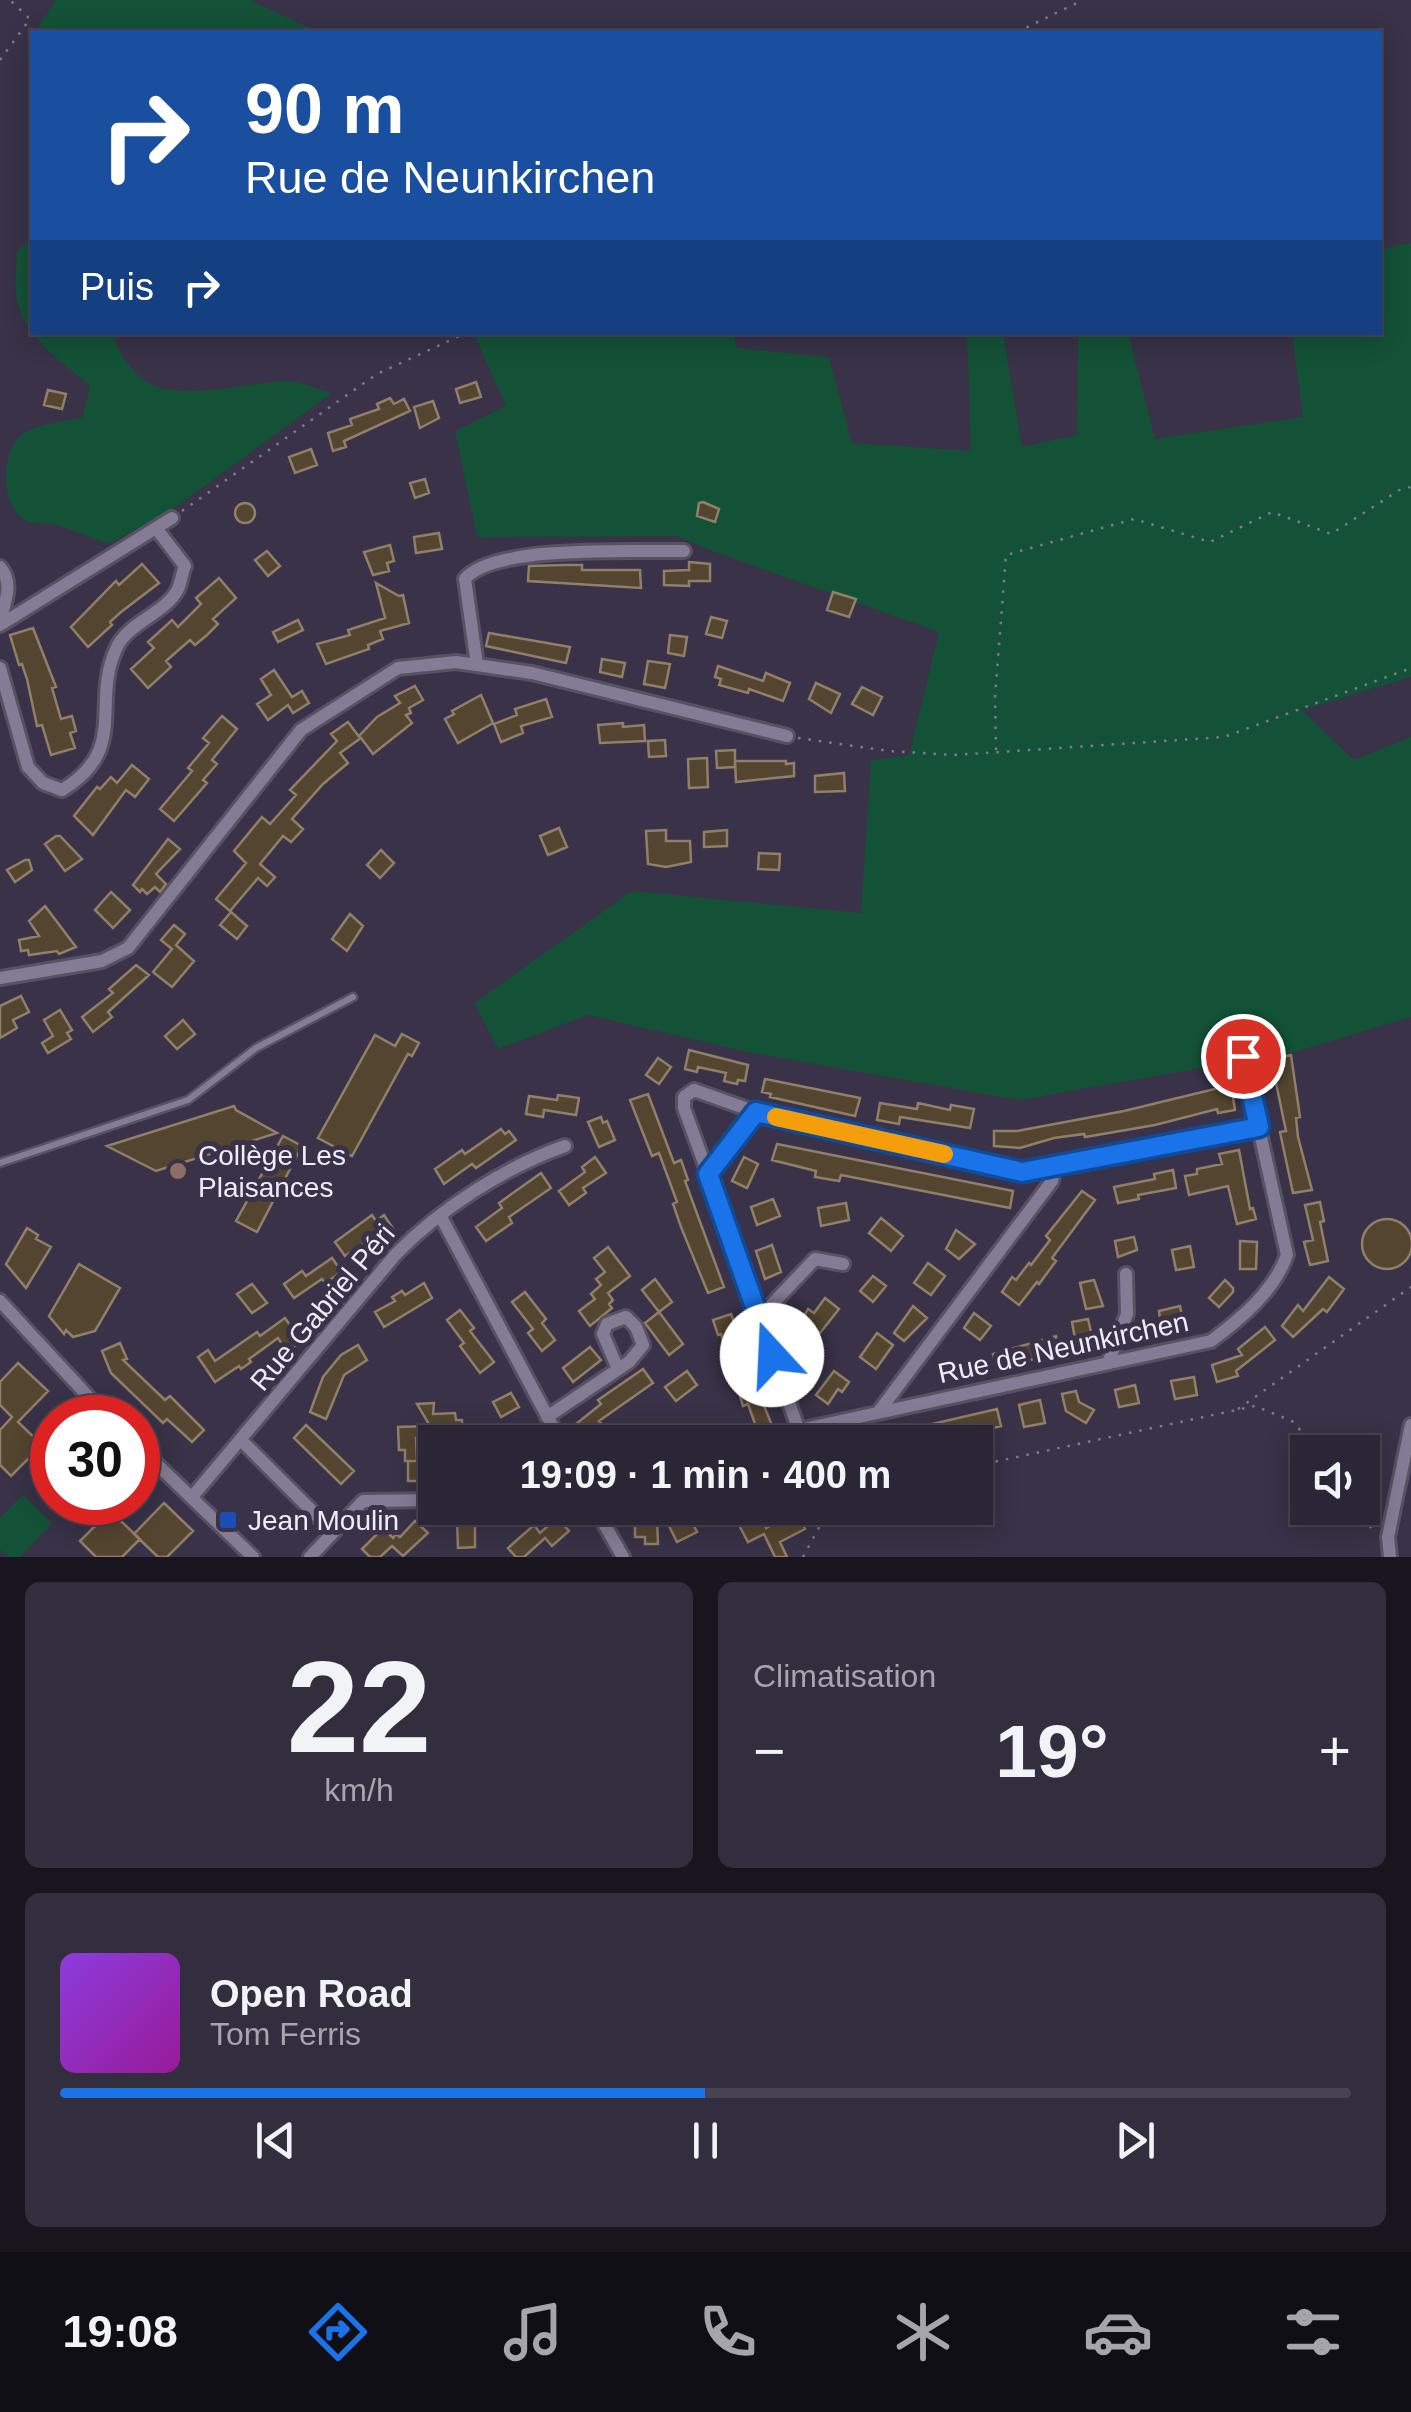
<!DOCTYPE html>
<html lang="fr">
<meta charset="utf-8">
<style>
body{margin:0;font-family:Helvetica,sans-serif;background:#332e3e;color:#f1f3f6;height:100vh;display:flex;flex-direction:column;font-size:38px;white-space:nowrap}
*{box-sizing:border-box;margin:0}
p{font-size:32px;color:#a6a5ad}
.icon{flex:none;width:55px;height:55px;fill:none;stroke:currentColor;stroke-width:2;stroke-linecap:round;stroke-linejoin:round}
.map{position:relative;height:1557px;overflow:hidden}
.panel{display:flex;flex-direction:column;gap:25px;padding:25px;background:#18151e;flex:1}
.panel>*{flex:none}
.banner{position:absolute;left:30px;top:30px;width:1352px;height:305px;border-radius:0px;box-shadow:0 5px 25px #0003,0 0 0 2px #474351;background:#1a4fa0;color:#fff;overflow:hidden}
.fabs{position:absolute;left:1290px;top:1435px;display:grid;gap:20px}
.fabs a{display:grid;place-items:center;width:90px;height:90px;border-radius:0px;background:#2b2636;box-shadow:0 5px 25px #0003,0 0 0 2px #474351;font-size:50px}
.speed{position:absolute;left:30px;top:1395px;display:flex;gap:20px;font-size:50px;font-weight:700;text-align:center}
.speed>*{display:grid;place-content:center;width:130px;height:130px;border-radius:50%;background:#2b2636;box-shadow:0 5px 25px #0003,0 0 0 2px #474351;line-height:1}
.speed .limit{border:15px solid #d22;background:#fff;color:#111}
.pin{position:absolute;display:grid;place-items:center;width:85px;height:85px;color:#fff;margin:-42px;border:5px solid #fff;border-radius:50%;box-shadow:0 2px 10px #0007}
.me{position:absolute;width:110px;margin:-55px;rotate:340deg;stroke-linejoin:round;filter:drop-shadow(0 0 8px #0008)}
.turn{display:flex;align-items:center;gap:35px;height:210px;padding:0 50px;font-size:45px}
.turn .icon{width:130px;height:130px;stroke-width:2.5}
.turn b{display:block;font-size:70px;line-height:85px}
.then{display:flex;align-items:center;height:95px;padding:0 50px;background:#0003;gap:20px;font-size:38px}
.big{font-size:75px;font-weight:700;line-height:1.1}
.panel .widget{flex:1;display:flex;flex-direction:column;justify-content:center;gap:15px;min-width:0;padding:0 35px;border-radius:15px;background:#332e3e}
.panel .dial{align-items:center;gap:0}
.dial b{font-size:130px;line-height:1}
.song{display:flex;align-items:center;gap:30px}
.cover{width:120px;height:120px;border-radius:15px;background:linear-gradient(135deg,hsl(270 70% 55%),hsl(300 70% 35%))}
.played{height:10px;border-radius:5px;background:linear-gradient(90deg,#1a73e8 50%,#474351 50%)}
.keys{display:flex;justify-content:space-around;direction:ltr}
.heat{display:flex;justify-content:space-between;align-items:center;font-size:55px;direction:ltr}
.panel .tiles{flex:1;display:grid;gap:25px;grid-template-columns:1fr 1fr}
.widget:last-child{grid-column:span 2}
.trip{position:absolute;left:418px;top:1425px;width:575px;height:100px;border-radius:0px;background:#2b2636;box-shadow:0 5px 25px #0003,0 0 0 2px #474351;font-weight:700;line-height:100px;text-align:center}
.tabs{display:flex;height:160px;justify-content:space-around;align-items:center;background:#110f16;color:#a6a5ad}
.tabs .icon{width:70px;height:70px}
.tabs .current{color:#1a73e8}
.tabs b{font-size:45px;color:#f1f3f6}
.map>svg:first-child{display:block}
</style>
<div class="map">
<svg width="1411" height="1557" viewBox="0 0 1411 1557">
<rect width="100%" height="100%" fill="#393248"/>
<path fill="#135236" d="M56,0H250L318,32H35Z
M32,237V332L118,333L115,343C123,356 131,371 144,380C175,404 249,382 286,381C301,381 317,389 332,393L173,509L109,544C92,538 74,530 56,525C47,523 34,524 25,520C0,506 0,452 22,434C37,424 64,422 83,417L90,386C61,361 19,334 16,292C15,278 17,264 17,251Z
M1411,243V677L1302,710L1354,760L1411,737V1017L1298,1051L1019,1100L748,1052L588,1015L498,1049L474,1003L632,891L861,913L871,760L909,756L939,632L715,552L677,536L477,537L455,431L506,406L473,332L733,333L737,348L829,357L852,443L971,451L967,333H1003L1022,447L1077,435L1078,333H1128L1155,439L1303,417L1292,333L1380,332V249Z
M23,1495L52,1523L20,1557H8L0,1550V1518Z"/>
<path fill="#544530" stroke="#907f69" stroke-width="2.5" d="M476,382L481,397L460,403L456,389Z
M48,390L66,394L62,409L44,405Z
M390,398L394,404L404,399L410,411L344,441L346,447L333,451L328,433L352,425L350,419L379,409L377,404Z
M433,401L439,418L420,428L414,407Z
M311,449L317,465L295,473L289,457Z
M425,479L429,493L415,498L410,483Z
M703,502L719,509L715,522L697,516L699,503Z
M235 513a10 10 0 1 1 20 0a10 10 0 1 1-20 0Z
M439,533L442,549L416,553L414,537Z
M390,545L394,561L387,563L389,571L373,575L364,552Z
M267,551L280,566L268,576L255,560Z
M689,562L710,564V581H689V586L664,585V571L689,570Z
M142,564L159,583L121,612L110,622L112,625L88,647L71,627L116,581L119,585Z
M565,565H582V570H640L641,588L528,581L529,566Z
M219,578L236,598L213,619L218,624L207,635L195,645L190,640L166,661L171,667L148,688L131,669L154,648L148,642L172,620L178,627L201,604L196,598Z
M376,583L399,596L403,595L409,623L380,631L383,639L368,645L369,649L326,664L317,644L350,635L348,630L385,618Z
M833,592L856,599L849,617L827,610Z
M711,617L727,621L722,638L706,634Z
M298,620L303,630L278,642L273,632Z
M33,628L56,687L52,688L61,719L72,716L76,731L70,733L75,748L51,755L42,725L37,726L27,679L22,664L19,665L10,635Z
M489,633L570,647L566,663L486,646Z
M670,635L687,637L684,656L668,653Z
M602,659L625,663L622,677L600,672Z
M648,661L670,664L665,688L644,684Z
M718,666L763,681L766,673L790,683L783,701L749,689L748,693L719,685L721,679L715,677Z
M274,670L292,697L302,691L309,703L293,713L288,705L268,720L257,704L271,695L261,679Z
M816,683L840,694L831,713L809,699Z
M415,686L423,700L409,708L411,713L406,715L412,723L373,754L361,738L340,753L348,763L323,784L292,819L303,829L291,842L283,836L260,864L275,877L267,886L258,878L230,911L216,899L246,863L234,851L262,817L270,824L296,795L290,790L337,741L331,734L348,722L360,738L359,736L377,717L400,703L395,696Z
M862,687L882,697L873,715L852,704Z
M481,695L493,723L458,743L445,719L454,714L452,711Z
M546,699L552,717L521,726L523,733L501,742L494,724L517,715L515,709Z
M222,716L237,729L212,760L217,764L203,780L207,783L174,821L160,809L192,771L188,768L209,743L203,738Z
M623,723V727L644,725L645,741L600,743L598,725Z
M665,740L666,756L649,757L648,741Z
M735,750V767L717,768L716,751Z
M707,758L708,787L689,788L688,759Z
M735,761H786V764L794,763V776L736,782Z
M132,765L149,779L135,797L126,790L93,835L74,816L97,787L100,789L111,777L117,783Z
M844,773L845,791L815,792V776Z
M559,828L567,847L548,855L540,836Z
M666,830V841H690L691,862L666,867L648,864L646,831Z
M727,830V846L704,847V832Z
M56,836H60L82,859L65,871L45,844Z
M168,839L180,849L156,874L166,884L160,892L155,887L147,894L142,889L140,892L133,885Z
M381,850L394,863L380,878L367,865Z
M759,853L780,854L779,870L758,869Z
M25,860H29L32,870L15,882L7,870Z
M111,892L130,910L113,928L95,910Z
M45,906L76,947L59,954L57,951L29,955L28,950L21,951L19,940L39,936L29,921Z
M231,912L247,926L237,939L220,925Z
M350,914L363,926L347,951L332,939Z
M174,925L185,934L176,945L194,961L172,987L153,972L172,949L161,940Z
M136,965L149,975L108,1012L112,1017L93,1032L82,1017L113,993L109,989Z
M21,996L29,1012L13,1020L17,1028L0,1038V1006Z
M60,1010L72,1030L67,1033L71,1039L48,1053L42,1043L53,1036L44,1020Z
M183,1020L195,1034L177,1049L165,1036Z
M402,1034L419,1043L412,1056L408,1054L352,1156L318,1138L375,1035L395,1046Z
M689,1050L748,1065L745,1081L738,1080L737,1084L724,1081L726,1073L698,1067L697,1072L685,1069Z
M1291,1055L1300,1117L1296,1118L1298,1137L1312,1190L1293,1193L1280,1132L1286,1131L1271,1059Z
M658,1058L671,1067L659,1084L646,1075Z
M765,1079L860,1098L855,1116L770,1097L771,1094L762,1092Z
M1231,1085L1235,1110L1218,1113L1217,1109L1155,1125L1085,1137L1084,1134L1054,1138L1020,1148L994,1146V1131H1017L1124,1111Z
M648,1094L674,1163L681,1160L688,1180L685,1181L724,1287L708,1293L681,1227L673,1204L677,1202L659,1153L652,1156L630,1100Z
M558,1095L579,1098L576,1115L544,1110L543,1117L526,1114L529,1096L557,1100Z
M880,1103L917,1109L918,1103L950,1110L951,1105L974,1109L970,1128L900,1117L899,1124L877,1120Z
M234,1106L236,1110L277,1133L156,1171L107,1146Z
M601,1117L603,1123L607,1121L615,1140L599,1147L588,1122Z
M501,1129L505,1134L509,1131L516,1140L476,1168L472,1164L444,1184L435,1169L462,1150L465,1154Z
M283,1136L302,1146L257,1232L236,1221Z
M777,1144L1013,1191L1010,1208L841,1175L839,1181L815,1177L816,1171L772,1160Z
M1239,1150L1250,1209L1253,1208L1256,1219L1237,1224L1228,1186L1189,1195L1185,1176L1197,1174V1169L1222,1164L1219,1154Z
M595,1157L606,1173L583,1188L586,1193L569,1205L559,1191L585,1172L582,1167Z
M744,1157L758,1164L747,1188L732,1181Z
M1173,1170L1176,1188L1138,1195L1139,1199L1118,1203L1114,1187L1155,1179L1154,1174Z
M541,1173L551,1188L509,1217L512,1223L486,1241L476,1227L502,1208L499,1203Z
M1082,1191L1095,1200L1052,1258L1056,1261L1039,1284L1037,1282L1019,1305L1002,1292L1012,1277L1016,1280L1029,1263L1031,1265L1050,1240L1046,1236Z
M773,1199L780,1216L757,1225L751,1207Z
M1320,1202L1324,1221L1320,1222L1328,1261L1310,1265L1304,1242L1313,1240L1305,1205Z
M846,1203L849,1220L821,1226L818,1208Z
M372,1215L376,1221L384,1215L394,1230L375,1242L372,1238L345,1256L335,1242Z
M881,1218L903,1236L891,1251L869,1233Z
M1362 1244a25 25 0 1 1 50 0a25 25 0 1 1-50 0Z
M27,1228L38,1235L36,1239L51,1247L26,1288L6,1264Z
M956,1230L975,1244L959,1259L946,1249Z
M1134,1237L1137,1250L1118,1257L1115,1241Z
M1240,1241L1257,1242L1256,1269H1240Z
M772,1245L781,1272L765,1279L756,1251Z
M1190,1246L1194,1267L1176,1270L1172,1250Z
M608,1247L630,1276L608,1293L613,1300L609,1304L612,1308L590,1326L579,1311L595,1299L591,1294L601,1285L596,1279L605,1272L594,1258Z
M332,1258L342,1272L325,1283L322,1279L294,1298L284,1284L302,1271L306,1276Z
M928,1263L945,1276L931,1295L914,1283Z
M79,1264L120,1288L95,1331L73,1337L66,1330L64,1334L49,1316Z
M873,1276L886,1286L873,1302L860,1291Z
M1329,1277L1344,1289L1327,1312L1323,1309L1293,1337L1282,1326L1298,1305L1303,1311Z
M655,1279L672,1302L659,1312L683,1344L669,1355L645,1323L659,1312L642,1290Z
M1094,1280L1103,1306L1086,1309L1080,1283Z
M1225,1280L1233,1288V1292L1219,1307L1209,1298Z
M424,1283L432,1298L384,1327L375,1312L395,1301L392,1297L402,1291L405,1295Z
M252,1284L267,1303L252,1313L237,1294Z
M525,1292L546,1319L542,1323L555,1340L542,1351L528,1333L533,1329L512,1302Z
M825,1298L839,1309L820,1333L814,1328L800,1344L807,1363L794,1367L786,1345L808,1309L814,1313Z
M913,1306L927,1318L904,1341L894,1333Z
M1180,1306L1183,1321L1161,1326L1159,1311Z
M460,1310L474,1328L470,1331L494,1362L480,1373L460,1346L464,1343L447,1320Z
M974,1313L991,1326L980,1340L964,1328Z
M731,1314L755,1378L759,1377L763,1387L757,1389L776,1435L761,1441L748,1404L743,1406L721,1334L718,1335L713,1320Z
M285,1318L301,1341L287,1352L278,1338L249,1359L251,1362L241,1369L239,1366L215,1382L198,1357L208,1350L215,1361L257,1332L260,1336Z
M1088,1319L1092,1336L1075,1339L1072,1322Z
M1265,1327L1275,1340L1236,1371L1238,1376L1217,1382L1212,1365L1242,1355L1238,1349Z
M877,1333L893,1345L876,1369L860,1357Z
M1056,1336L1059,1353L997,1368L993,1354Z
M120,1343L127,1359L123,1360L165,1400L170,1396L204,1430L192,1442L167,1419L163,1423L111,1373L102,1351Z
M358,1345L367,1360L344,1375L326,1419L310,1412L323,1377L341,1355Z
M590,1347L601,1360L573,1382L563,1368Z
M964,1362V1377L940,1382L936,1367Z
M18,1363L48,1391L18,1422L42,1445L11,1476L0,1465V1430L12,1417L0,1405V1382Z
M643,1369L653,1383L599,1421L603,1425L587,1438L576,1424L601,1404L598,1400Z
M687,1371L697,1385L676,1401L665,1387Z
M834,1371L849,1382L842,1392L838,1389L828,1404L816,1395Z
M1194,1377L1197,1395L1175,1399L1171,1381Z
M1135,1385L1139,1403L1119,1407L1115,1390Z
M1076,1391L1079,1402L1094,1410L1086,1423L1066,1411L1062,1394Z
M511,1393L519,1407L501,1417L493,1402Z
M1040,1400L1045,1423L1024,1427L1019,1405Z
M434,1403L433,1414L455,1413L456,1420H462V1426L488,1425L489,1442H468V1437L416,1438L417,1461H405V1450H399L398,1427L430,1426L417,1404Z
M997,1409L1001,1426L931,1442L928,1425Z
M306,1425L354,1471L341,1484L294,1438Z
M408,1461H425L426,1481H408Z
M164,1503L193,1531L167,1557H158L134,1534Z
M110,1511L140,1539L122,1557H96L80,1541Z
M797,1513L805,1529L780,1542L787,1557H775L764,1534L748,1542L740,1527L761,1516L766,1528Z
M689,1516L697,1532L677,1542L669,1526Z
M557,1518L569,1531L552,1546L545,1538L524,1557H516L508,1548L534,1525L540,1533Z
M469,1519V1525H475V1547L458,1548L457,1520Z
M657,1519L658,1544H645V1537H635V1520Z
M415,1521L428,1533L403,1556L392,1546L380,1557H370L362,1549L383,1528L393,1538L396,1534L400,1537Z"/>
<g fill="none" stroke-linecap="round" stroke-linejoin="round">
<defs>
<path id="lane" d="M0,1163L188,1100L256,1048L353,997"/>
<path id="street" d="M0,567C14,583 5,602 0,621
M0,625L172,518
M477,665L465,579C493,544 638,552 684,551
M0,668L28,767L43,783L62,790C130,749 90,703 117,647C129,622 166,613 178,589C181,582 182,573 185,566L156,528
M0,978L102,961L128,948L301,730L398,668L456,662L532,673L787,736
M708,1174L684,1108V1097L694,1090L756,1112
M441,1217L561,1442
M0,1301L108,1418
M759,1318L815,1259L843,1264
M1108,1363L1127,1314L1126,1274
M880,1410L1052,1181L1054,1168
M547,1417L629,1362L643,1345L636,1327L626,1317L607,1324L603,1334L618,1369
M799,1430L1211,1341C1242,1318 1274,1291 1287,1255L1243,1056
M242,1441L333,1532
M803,1442L708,1174L756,1112L1022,1172L1259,1127
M138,1446L253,1557
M192,1497L396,1254C440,1209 505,1167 565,1146
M595,1508L623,1557
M310,1557L363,1501L435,1500
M1390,1557L1388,1537L1411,1425"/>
</defs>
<use href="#lane" stroke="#575163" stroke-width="11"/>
<use href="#street" stroke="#575163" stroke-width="18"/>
<path stroke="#807a8d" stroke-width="2.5" stroke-dasharray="2.5 8" stroke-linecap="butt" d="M1017,32L1083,0
M0,60L30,19L10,0
M182,511L377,374L468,332
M798,738L889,751L954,755L1224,737L1411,668
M996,750L995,697L1006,555L1134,519L1210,542L1272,512L1331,534L1401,489L1411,487
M1238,1409L1411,1287
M975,1466L1255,1406L1292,1421L1320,1452
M1359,1508L1374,1533
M803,1557L823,1520L838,1508"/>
<use href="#lane" stroke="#847c95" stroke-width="6"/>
<use href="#street" stroke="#847c95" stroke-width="12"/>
</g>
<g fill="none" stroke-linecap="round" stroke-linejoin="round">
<defs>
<path id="route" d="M772,1355L708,1174L756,1112L1022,1172L1259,1127L1243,1056"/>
</defs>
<use href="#route" stroke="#114b97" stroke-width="25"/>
<use href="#route" stroke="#1a73e8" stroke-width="18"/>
<path stroke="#f59e0b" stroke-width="18" d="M776,1117L944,1154"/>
</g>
<circle fill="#8d6e63" stroke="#393248" stroke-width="4" cx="178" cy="1171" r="10"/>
<rect fill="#1a4fb4" stroke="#393248" stroke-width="4" x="218" y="1510" width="20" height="20" rx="5"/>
<g text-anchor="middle" stroke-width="10" stroke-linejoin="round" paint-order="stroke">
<g font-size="28" fill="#f0ecfa" stroke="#393248" text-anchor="start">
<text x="198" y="1165">Collège Les<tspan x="198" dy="32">Plaisances</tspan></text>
<text x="248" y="1530">Jean Moulin</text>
</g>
<g font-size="28" fill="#f0ecfa" stroke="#393248">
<text transform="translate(322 1307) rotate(-50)" y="10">Rue Gabriel Péri</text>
<text transform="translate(1063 1347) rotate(-12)" y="10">Rue de Neunkirchen</text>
</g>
</g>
</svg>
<div class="fabs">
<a><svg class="icon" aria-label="sound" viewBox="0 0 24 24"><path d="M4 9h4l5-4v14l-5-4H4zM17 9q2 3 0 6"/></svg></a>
</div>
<div class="speed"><div class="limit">30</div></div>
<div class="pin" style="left:1243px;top:1056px;background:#d93025"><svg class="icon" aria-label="arrive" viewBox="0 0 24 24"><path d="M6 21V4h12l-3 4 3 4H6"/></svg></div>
<svg class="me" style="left:772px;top:1355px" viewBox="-20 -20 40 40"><circle r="19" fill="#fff"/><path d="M0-13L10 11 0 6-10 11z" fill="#1a73e8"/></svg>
<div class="trip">19:09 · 1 min · 400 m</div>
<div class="banner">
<div class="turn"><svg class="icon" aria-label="right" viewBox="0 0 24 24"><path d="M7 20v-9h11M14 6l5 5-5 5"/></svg><div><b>90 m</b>Rue de Neunkirchen</div></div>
<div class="then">Puis<svg class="icon" aria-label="right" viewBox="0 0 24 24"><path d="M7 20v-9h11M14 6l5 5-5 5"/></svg></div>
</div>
</div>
<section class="panel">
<div class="tiles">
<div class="widget dial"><b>22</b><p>km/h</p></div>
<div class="widget"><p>Climatisation</p>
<div class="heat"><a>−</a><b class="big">19°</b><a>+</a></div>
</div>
<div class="widget">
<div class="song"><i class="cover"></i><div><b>Open Road</b><p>Tom Ferris</p></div></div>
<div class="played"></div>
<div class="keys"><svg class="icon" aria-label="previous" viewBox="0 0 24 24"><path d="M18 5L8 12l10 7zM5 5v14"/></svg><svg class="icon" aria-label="pause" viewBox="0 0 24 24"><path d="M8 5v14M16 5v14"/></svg><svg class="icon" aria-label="next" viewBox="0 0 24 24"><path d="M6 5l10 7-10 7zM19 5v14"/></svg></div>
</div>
</div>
</section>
<nav class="tabs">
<b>19:08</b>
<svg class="icon current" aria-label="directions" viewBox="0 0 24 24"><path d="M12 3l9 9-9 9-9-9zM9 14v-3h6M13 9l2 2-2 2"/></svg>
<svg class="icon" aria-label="music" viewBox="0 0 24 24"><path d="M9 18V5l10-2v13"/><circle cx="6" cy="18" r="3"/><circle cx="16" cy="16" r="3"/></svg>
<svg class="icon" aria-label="phone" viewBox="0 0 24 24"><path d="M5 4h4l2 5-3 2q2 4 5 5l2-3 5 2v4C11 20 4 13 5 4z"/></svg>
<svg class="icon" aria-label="climate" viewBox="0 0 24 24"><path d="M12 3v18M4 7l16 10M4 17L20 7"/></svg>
<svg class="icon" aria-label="car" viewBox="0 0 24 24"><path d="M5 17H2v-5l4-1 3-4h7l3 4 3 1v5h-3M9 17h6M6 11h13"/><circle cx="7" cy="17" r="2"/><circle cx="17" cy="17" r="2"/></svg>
<svg class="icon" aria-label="filters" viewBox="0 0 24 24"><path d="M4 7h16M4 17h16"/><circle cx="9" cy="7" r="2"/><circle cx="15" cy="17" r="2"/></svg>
</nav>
